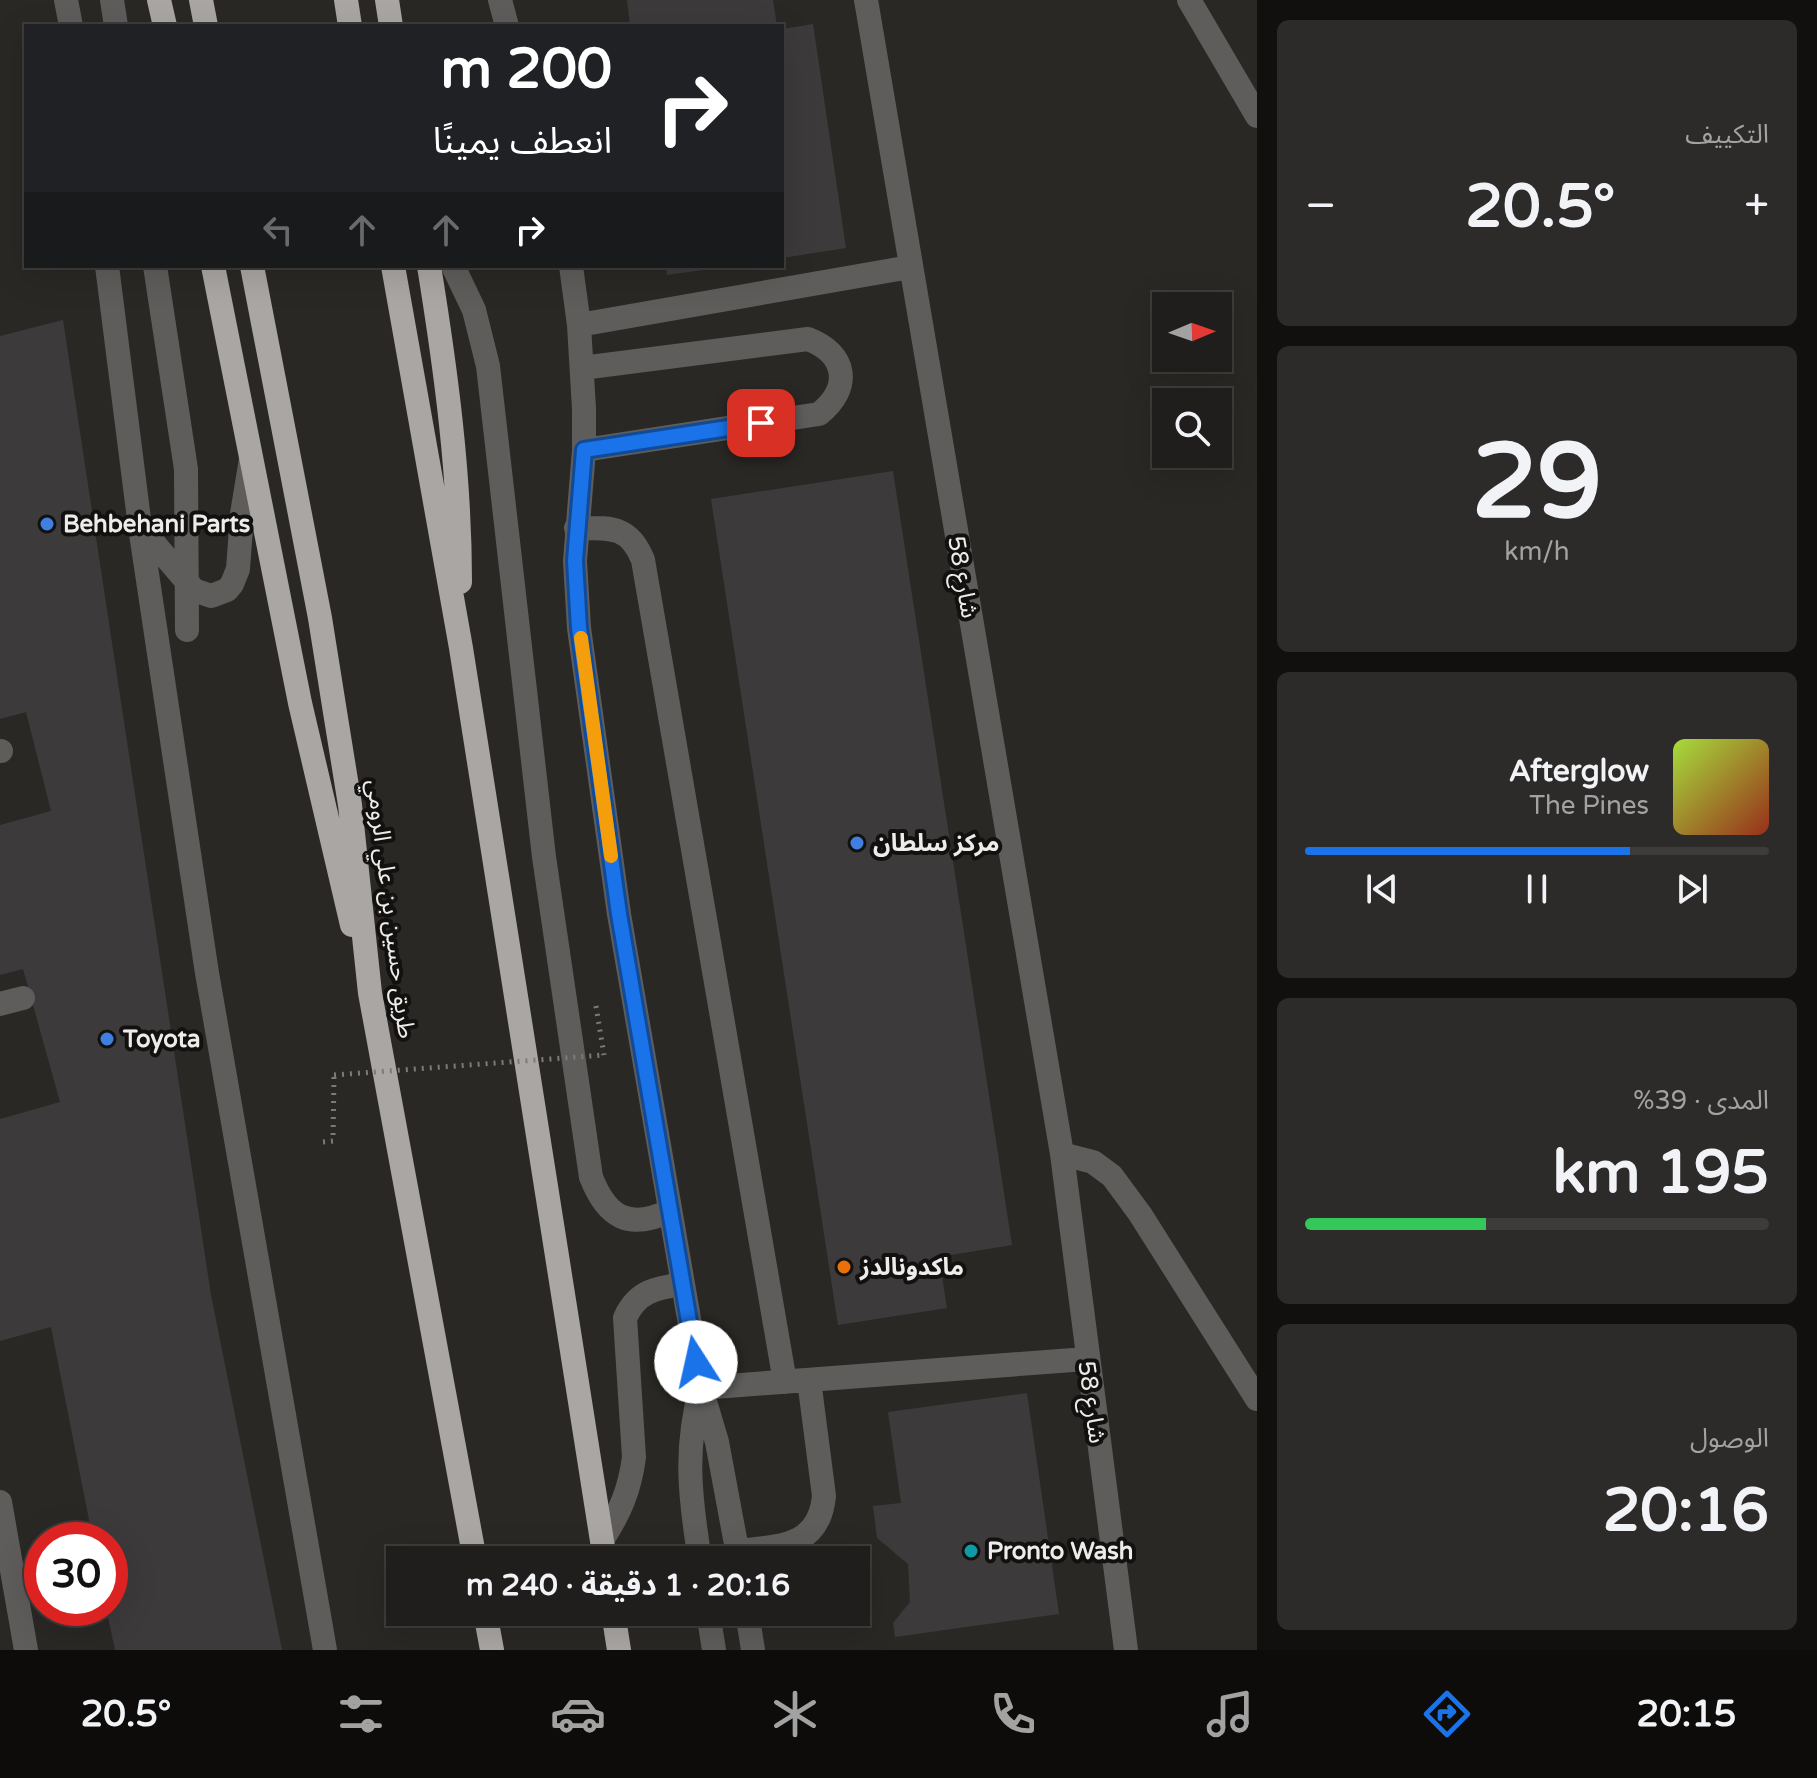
<!DOCTYPE html>
<html lang="ar">
<meta charset="utf-8">
<style>
body{margin:0;font-family:"Varela Round","Noto Sans Arabic",sans-serif;background:#2d2b29;color:#f1f3f6;direction:rtl;height:100vh;display:flex;flex-direction:column;font-size:30px;white-space:nowrap}
*{box-sizing:border-box;margin:0}
p{font-size:26px;color:#a2a2a3}
.icon{flex:none;width:44px;height:44px;fill:none;stroke:currentColor;stroke-width:2;stroke-linecap:round;stroke-linejoin:round}
.map{position:relative;flex:1;overflow:hidden;direction:ltr}
.panel{display:flex;flex-direction:column;gap:20px;padding:20px;background:#12100f;width:560px}
.panel>*{flex:none}
.hud{position:absolute;left:24px;top:24px;width:760px;height:244px;border-radius:0px;box-shadow:0 8px 32px #0002,0 0 0 2px #3d3c3b;direction:rtl;background:#202124;color:#fff;overflow:hidden}
.needle{width:52px;rotate:88deg}
.tools{position:absolute;left:1152px;top:292px;display:grid;gap:16px}
.tools a{display:grid;place-items:center;width:80px;height:80px;border-radius:0px;background:#201e1c;box-shadow:0 8px 32px #0002,0 0 0 2px #3d3c3b;font-size:40px}
.speed{position:absolute;left:24px;top:1522px;display:flex;gap:16px;font-size:40px;font-weight:700;text-align:center}
.speed>*{display:grid;place-content:center;width:104px;height:104px;border-radius:50%;background:#201e1c;box-shadow:0 8px 32px #0002,0 0 0 2px #3d3c3b;line-height:1}
.speed .limit{border:12px solid #d22;background:#fff;color:#111}
.pin{position:absolute;display:grid;place-items:center;width:68px;height:68px;color:#fff;margin:-34px;border-radius:16px;box-shadow:0 4px 12px #0006}
.me{position:absolute;width:88px;margin:-44px;rotate:350deg;stroke-linejoin:round;filter:drop-shadow(0 0 6px #0008)}
.turn{display:flex;align-items:center;gap:28px;height:168px;padding:0 40px;font-size:36px}
.turn .icon{width:104px;height:104px;stroke-width:2.5}
.turn b{display:block;font-size:56px;line-height:68px}
.lanes{display:flex;align-items:center;height:76px;padding:0 40px;background:#0003;justify-content:center;gap:40px;direction:ltr}
.lanes .off{opacity:.35}
.big{font-size:60px;font-weight:700;line-height:1.1}
.panel .tile{flex:1;display:flex;flex-direction:column;justify-content:center;gap:12px;min-width:0;padding:0 28px;border-radius:12px;background:#2d2b29}
.panel .dial{align-items:center;gap:0}
.dial b{font-size:104px;line-height:1}
.song{display:flex;align-items:center;gap:24px}
.cover{width:96px;height:96px;border-radius:12px;background:linear-gradient(135deg,hsl(80 70% 55%),hsl(10 70% 35%))}
.played{height:8px;border-radius:4px;background:linear-gradient(90deg,#1a73e8 70%,#3d3c3b 70%)}
.keys{display:flex;justify-content:space-around;direction:ltr}
.heat{display:flex;justify-content:space-between;align-items:center;font-size:44px;direction:ltr}
.charge{height:12px;border-radius:6px;background:linear-gradient(90deg,#34c759 39%,#3d3c3b 0)}
.trip{position:absolute;left:386px;top:1546px;width:484px;height:80px;border-radius:0px;background:#201e1c;box-shadow:0 8px 32px #0002,0 0 0 2px #3d3c3b;font-weight:700;line-height:80px;text-align:center;direction:rtl}
.tab-bar{display:flex;height:128px;justify-content:space-around;align-items:center;background:#0d0c0b;color:#a2a2a3}
.tab-bar .icon{width:56px;height:56px}
.tab-bar .on{color:#1a73e8}
.tab-bar b{font-size:36px;color:#f1f3f6}
main{display:flex;flex:1;min-height:0}
.map>svg:first-child{display:block}
</style>
<main>
<section class="panel">
<div class="tile"><p>التكييف</p>
<div class="heat"><a>−</a><b class="big">20.5°</b><a>+</a></div>
</div>
<div class="tile dial"><b>29</b><p>km/h</p></div>
<div class="tile">
<div class="song"><i class="cover"></i><div><b>Afterglow</b><p>The Pines</p></div></div>
<div class="played"></div>
<div class="keys"><svg class="icon" aria-label="previous" viewBox="0 0 24 24"><path d="M18 5L8 12l10 7zM5 5v14"/></svg><svg class="icon" aria-label="pause" viewBox="0 0 24 24"><path d="M8 5v14M16 5v14"/></svg><svg class="icon" aria-label="next" viewBox="0 0 24 24"><path d="M6 5l10 7-10 7zM19 5v14"/></svg></div>
</div>
<div class="tile"><p>المدى · 39%</p><b class="big">195 km</b><div class="charge"></div></div>
<div class="tile"><p>الوصول</p><b class="big">20:16</b></div>
</section>
<div class="map">
<svg width="1257" height="1650" viewBox="0 0 1257 1650">
<rect width="100%" height="100%" fill="#2a2825"/>
<path fill="#3d3a3c" d="M627,0H773L777,26H630Z
M813,24L846,248L782,258V29Z
M666,266H716L717,268L667,275Z
M63,320L211,1295L282,1650H115L106,1608H110V1540H93L51,1327L0,1341V1119L60,1102L23,969L0,975V825L51,811L26,712L0,719V336Z
M893,471L1012,1245L939,1257L947,1308L838,1325L711,499Z
M1027,1393L1059,1614L895,1637L893,1623L910,1602L908,1564L877,1538L873,1506L901,1503L888,1412Z"/>
<g fill="none" stroke-linecap="round" stroke-linejoin="round">
<path stroke="#7d7b78" stroke-width="5" stroke-dasharray="2 6" stroke-linecap="butt" d="M596,1006L604,1055
M323,1142L333,1141L334,1075"/>
<path stroke="#5f5d5c" stroke-width="24" d="M66,0L71,26
M112,0L116,26
M500,0L507,26
M866,0L1062,1154L1126,1650
M1189,0L1257,116
M107,266L140,527L207,973L325,1650
M155,266L186,469L187,630
M453,266L474,310L488,366L544,857L591,1177C607,1218 629,1230 670,1211
M571,266L579,325L584,409V450L575,561L579,628L619,914L701,1388L717,1442L739,1560
M579,325L910,267
M582,368L808,339C847,354 852,388 819,414L584,450
M140,527L194,590L211,596L227,590L232,584L238,569L242,514L251,459
M576,528C610,528 629,525 643,560L785,1382
M0,751H1
M0,1004L23,998
M1062,1154L1093,1162L1112,1176L1140,1214L1257,1399
M701,1388L1086,1359
M0,1502L26,1650
M602,1540C620,1513 630,1489 634,1457L625,1318C637,1291 656,1288 683,1284
M737,1551C779,1546 819,1548 824,1496L809,1380
M700,1560C690,1498 684,1449 701,1388
M708,1612L714,1650
M747,1612L753,1650"/>
<path stroke="#aaa6a3" stroke-width="24" d="M159,0L165,26
M201,0L206,26
M346,0L350,26
M387,0L391,26
M213,266L300,703L352,925
M252,266L320,618L335,712L350,805L370,993L475,1560
M393,266L461,648L605,1560
M429,266C446,371 460,475 460,582
M485,1612L492,1650
M613,1612L619,1650"/>
<path stroke="#7d7b78" stroke-width="5" stroke-dasharray="2 6" stroke-linecap="butt" d="M334,1075L604,1055"/>
</g>
<g fill="none" stroke-linecap="round" stroke-linejoin="round">
<defs>
<path id="route" d="M696,1362L619,914L579,628L575,561L584,450L761,423"/>
</defs>
<use href="#route" stroke="#114b97" stroke-width="20"/>
<use href="#route" stroke="#1a73e8" stroke-width="14"/>
<path stroke="#f59e0b" stroke-width="14" d="M581,638L611,856"/>
</g>
<g fill="#3f7fe0" stroke="#121110" stroke-width="3">
<circle cx="47" cy="524" r="8"/>
<circle cx="857" cy="843" r="8"/>
<circle cx="107" cy="1039" r="8"/>
</g>
<circle fill="#e8710a" stroke="#121110" stroke-width="3" cx="844" cy="1267" r="8"/>
<circle fill="#0f9aa8" stroke="#121110" stroke-width="3" cx="971" cy="1551" r="8"/>
<g text-anchor="middle" stroke-width="8" stroke-linejoin="round" paint-order="stroke">
<g font-size="24" font-weight="bold" fill="#edecea" stroke="#121110" text-anchor="start">
<text x="63" y="532">Behbehani Parts</text>
<text x="873" y="851">مركز سلطان</text>
<text x="123" y="1047">Toyota</text>
<text x="860" y="1275">ماكدونالدز</text>
<text x="987" y="1559">Pronto Wash</text>
</g>
<g font-size="24" fill="#edecea" stroke="#121110">
<text transform="translate(963 577) rotate(80)" y="8">شارع 58</text>
<text transform="translate(391 909) rotate(83)" y="8">طريق حسين بن علي الرومي</text>
<text transform="translate(1092 1402) rotate(82)" y="8">شارع 58</text>
</g>
</g>
</svg>
<div class="tools">
<a><svg class="needle" viewBox="-14 -14 28 28"><path d="M0-13l5 13h-10z" fill="#e53935"/><path d="M0 13l5-13h-10z" fill="#a2a2a3"/></svg></a>
<a><svg class="icon" aria-label="search" viewBox="0 0 24 24"><circle cx="10" cy="10" r="6"/><path d="M15 15l6 6"/></svg></a>
</div>
<div class="speed"><div class="limit">30</div></div>
<div class="pin" style="left:761px;top:423px;background:#d93025"><svg class="icon" aria-label="arrive" viewBox="0 0 24 24"><path d="M6 21V4h12l-3 4 3 4H6"/></svg></div>
<svg class="me" style="left:696px;top:1362px" viewBox="-20 -20 40 40"><circle r="19" fill="#fff"/><path d="M0-13L10 11 0 6-10 11z" fill="#1a73e8"/></svg>
<div class="trip">20:16 · 1 دقيقة · 240 m</div>
<div class="hud">
<div class="turn"><svg class="icon" aria-label="right" viewBox="0 0 24 24"><path d="M7 20v-9h11M14 6l5 5-5 5"/></svg><div><b>200 m</b>انعطف يمينًا</div></div>
<div class="lanes"><svg class="icon off" aria-label="left" viewBox="0 0 24 24"><path d="M17 20v-9H6M10 6l-5 5 5 5"/></svg><svg class="icon off" aria-label="ahead" viewBox="0 0 24 24"><path d="M12 20V5M6 11l6-6 6 6"/></svg><svg class="icon off" aria-label="ahead" viewBox="0 0 24 24"><path d="M12 20V5M6 11l6-6 6 6"/></svg><svg class="icon" aria-label="right" viewBox="0 0 24 24"><path d="M7 20v-9h11M14 6l5 5-5 5"/></svg></div>
</div>
</div>
</main>
<nav class="tab-bar">
<b>20:15</b>
<svg class="icon on" aria-label="directions" viewBox="0 0 24 24"><path d="M12 3l9 9-9 9-9-9zM9 14v-3h6M13 9l2 2-2 2"/></svg>
<svg class="icon" aria-label="music" viewBox="0 0 24 24"><path d="M9 18V5l10-2v13"/><circle cx="6" cy="18" r="3"/><circle cx="16" cy="16" r="3"/></svg>
<svg class="icon" aria-label="phone" viewBox="0 0 24 24"><path d="M5 4h4l2 5-3 2q2 4 5 5l2-3 5 2v4C11 20 4 13 5 4z"/></svg>
<svg class="icon" aria-label="climate" viewBox="0 0 24 24"><path d="M12 3v18M4 7l16 10M4 17L20 7"/></svg>
<svg class="icon" aria-label="car" viewBox="0 0 24 24"><path d="M5 17H2v-5l4-1 3-4h7l3 4 3 1v5h-3M9 17h6M6 11h13"/><circle cx="7" cy="17" r="2"/><circle cx="17" cy="17" r="2"/></svg>
<svg class="icon" aria-label="filters" viewBox="0 0 24 24"><path d="M4 7h16M4 17h16"/><circle cx="9" cy="7" r="2"/><circle cx="15" cy="17" r="2"/></svg>
<b>20.5°</b>
</nav>
